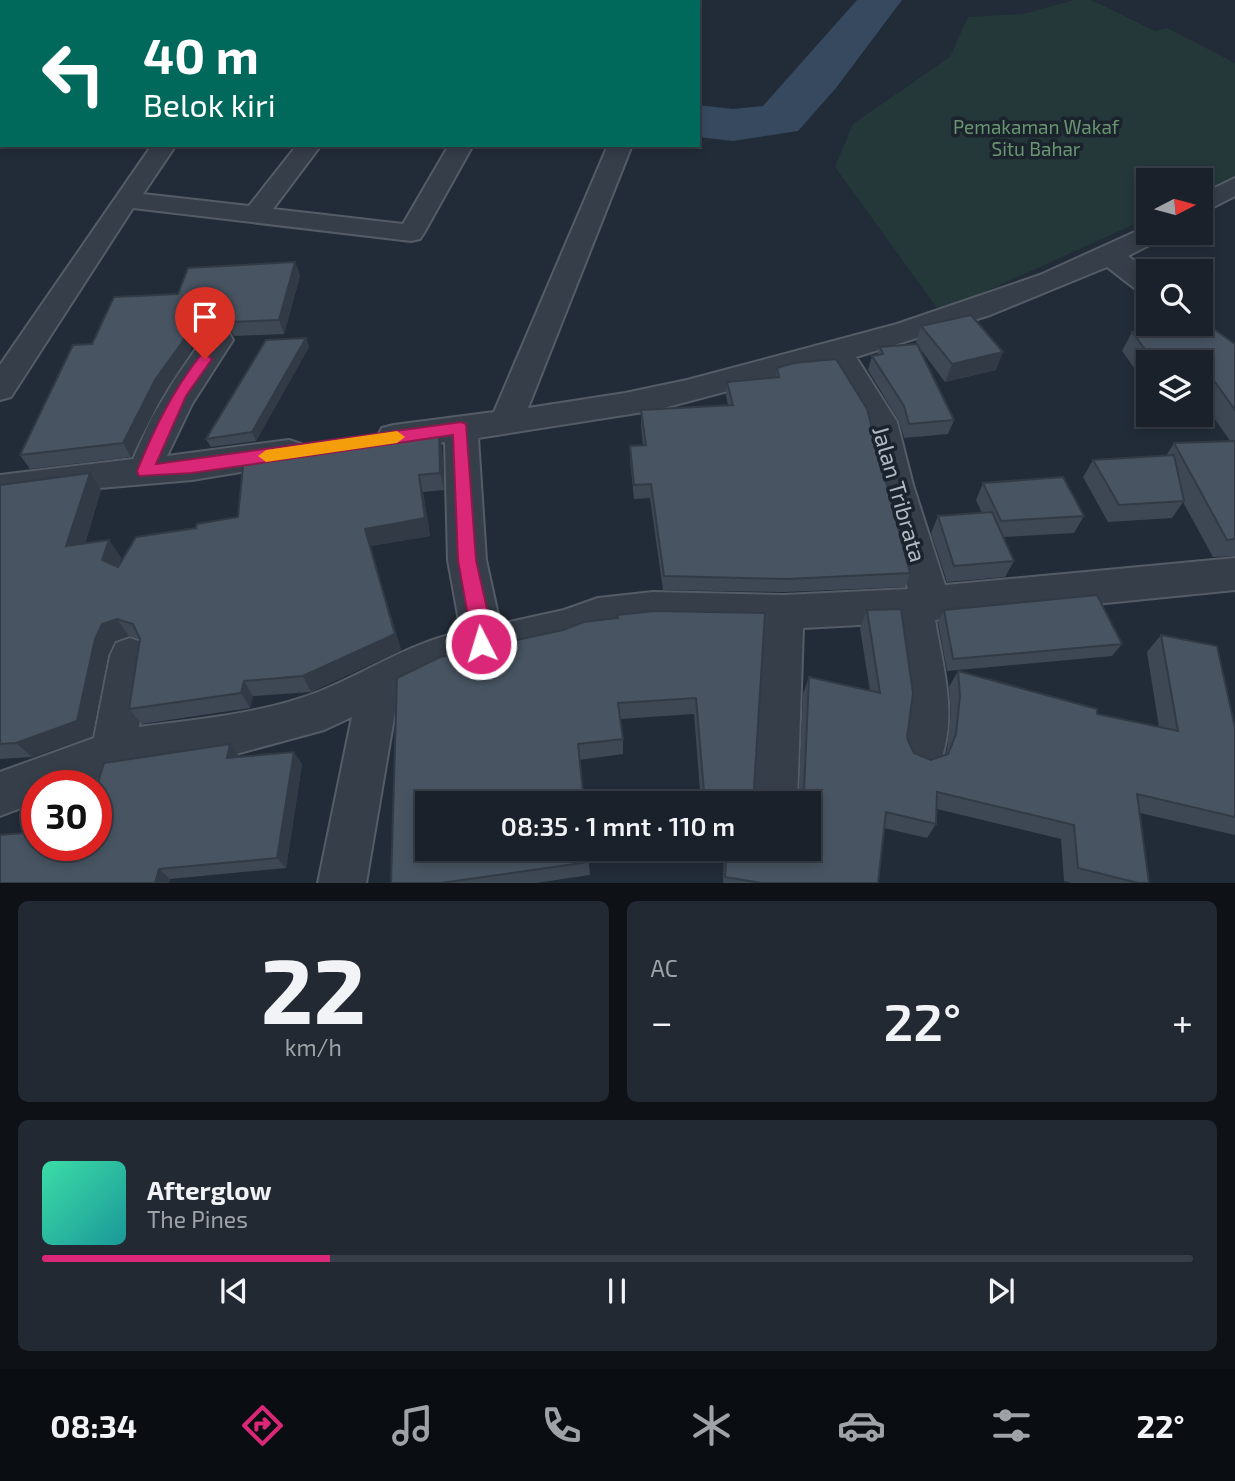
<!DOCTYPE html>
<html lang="id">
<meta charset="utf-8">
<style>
body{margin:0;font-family:"Exo 2",sans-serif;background:#232932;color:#f1f3f6;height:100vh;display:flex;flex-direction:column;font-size:26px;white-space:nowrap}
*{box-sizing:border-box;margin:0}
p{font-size:23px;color:#9fa3a8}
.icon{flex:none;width:38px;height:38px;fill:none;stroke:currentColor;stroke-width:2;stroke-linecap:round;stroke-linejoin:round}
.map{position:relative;height:883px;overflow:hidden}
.sheet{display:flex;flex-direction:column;gap:18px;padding:18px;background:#0e1217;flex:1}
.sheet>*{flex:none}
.top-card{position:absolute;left:0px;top:0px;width:700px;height:147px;box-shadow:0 4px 10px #0003,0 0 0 2px #383e47;background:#00695c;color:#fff;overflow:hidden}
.needle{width:46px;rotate:84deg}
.buttons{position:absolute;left:1136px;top:168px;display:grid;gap:14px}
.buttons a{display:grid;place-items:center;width:77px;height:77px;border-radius:0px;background:#1a212a;box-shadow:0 4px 10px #0003,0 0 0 2px #383e47;font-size:35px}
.speed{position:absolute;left:21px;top:770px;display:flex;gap:14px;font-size:35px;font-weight:700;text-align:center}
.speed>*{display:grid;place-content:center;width:91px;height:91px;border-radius:50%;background:#1a212a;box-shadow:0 4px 10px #0003,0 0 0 2px #383e47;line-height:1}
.speed .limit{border:10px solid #d22;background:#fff;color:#111}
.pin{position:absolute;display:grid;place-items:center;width:60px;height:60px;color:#fff;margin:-72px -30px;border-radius:50% 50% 50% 0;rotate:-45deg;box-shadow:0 0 7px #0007}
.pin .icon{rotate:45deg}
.me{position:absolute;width:77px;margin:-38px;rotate:355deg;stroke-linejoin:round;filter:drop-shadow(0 0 5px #0008)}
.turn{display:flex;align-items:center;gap:24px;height:147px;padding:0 28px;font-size:32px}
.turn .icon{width:91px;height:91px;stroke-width:2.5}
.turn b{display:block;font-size:49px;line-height:60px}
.big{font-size:52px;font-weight:600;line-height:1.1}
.sheet .widget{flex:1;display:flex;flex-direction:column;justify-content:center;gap:10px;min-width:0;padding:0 24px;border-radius:10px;background:#232932}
.sheet .dial{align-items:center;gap:0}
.dial b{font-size:91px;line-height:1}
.song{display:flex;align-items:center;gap:21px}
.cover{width:84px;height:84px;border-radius:10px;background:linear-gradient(135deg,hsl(160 70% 55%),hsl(180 70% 35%))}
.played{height:7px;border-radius:4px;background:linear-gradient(90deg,#db2777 25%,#383e47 25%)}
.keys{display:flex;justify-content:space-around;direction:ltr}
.heat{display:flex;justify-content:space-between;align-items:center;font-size:38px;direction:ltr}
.sheet .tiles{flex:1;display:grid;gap:18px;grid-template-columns:1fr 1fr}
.widget:last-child{grid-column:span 2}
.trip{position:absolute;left:415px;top:791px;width:406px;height:70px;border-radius:0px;background:#1a212a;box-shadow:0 4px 10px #0003,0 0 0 2px #383e47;font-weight:600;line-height:70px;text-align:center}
.tab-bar{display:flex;height:112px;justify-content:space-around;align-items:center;background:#0a0d11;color:#9fa3a8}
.tab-bar .icon{width:49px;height:49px}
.tab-bar .on{color:#db2777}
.tab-bar b{font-size:32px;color:#f1f3f6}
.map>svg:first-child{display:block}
</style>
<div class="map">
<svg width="1235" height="883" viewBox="0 0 1235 883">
<rect width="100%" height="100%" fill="#222c38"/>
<path fill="#243839" d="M1075,0H1091L1155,31L1167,28L1235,63V179L1201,194L1200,180H1148V218L940,312L835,167L853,124L950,57L968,17L1023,14Z"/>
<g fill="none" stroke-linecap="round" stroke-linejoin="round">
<path fill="#36495f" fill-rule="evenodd" d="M857,0H902L836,88L798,131L733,141L698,137V105L733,109L763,106Z
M0,21H2V49H0Z"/>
<defs>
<path id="street" d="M572,0H592L572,2Z
M0,18H2V30H0Z
M0,58H2L0,72Z
M152,145H176L143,194L249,206L297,145H321L273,209L403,224L449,145H473L424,233L420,239L411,241L133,208L11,397L0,400V365Z
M608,145H632L528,408L625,393L687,380L897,324L1040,275L1148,226V233H1165L1161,239L1128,256L1148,271V294L1138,291L1107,267L990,315L856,357L897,422L913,485L945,585L1235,558V590L935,620C943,668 959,719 938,767L923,773L908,767L901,752L908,709L896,623L803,628L797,803H753L764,628L653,626L598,632L564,644L444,671L398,694L366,883H318L352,717L324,730L236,754L113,773L80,786H37V802L0,816V772L94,738L110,656L116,643L130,638L144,643L150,656L139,727C198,719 261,714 318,692C366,673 409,643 461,632L448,560L445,442L394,449L382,446L377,437L382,428L394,425L494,412ZM830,364L865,423L879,485L908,589L784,595L653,592L598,598L564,610L500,624L486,560L478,438L656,410Z
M1235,178V196L1200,214V195Z
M218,330L229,333L233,340L192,404L167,456L289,440L301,444L306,453L301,462L192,480L88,489L0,503V475L133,459L151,419L175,379L207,333Z"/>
</defs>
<use href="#street" stroke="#545c66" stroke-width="4"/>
<use href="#street" fill="#363e49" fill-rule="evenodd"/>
</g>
<path fill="#3e4854" d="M295,262L300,276L284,334L234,336L230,330L217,327L206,330L201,337H195L189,355L163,394L131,457L30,469L20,455L92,344L178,294Z
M921,326L996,370L945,382L916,343Z
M1132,332L1232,343L1235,344V556L1213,557L1183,502L1172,518L1108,522L1083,477L1093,460L1166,456L1174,443L1230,441L1200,397V362H1148V387L1122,351Z
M306,338L309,347L256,441L211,447L206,439Z
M880,347L954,420L948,434L904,438L899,421L868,370L872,356L877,355Z
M777,368L910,573L905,587L784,592L663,590L650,498L634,499L630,460V446L643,445L641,425V410L728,405L726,396L727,382L775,378Z
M439,430L442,448L444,490L423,492L430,536L370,546L401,650L311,692L253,696L250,708L142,724L129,709L140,639L129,636L115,641L108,655L92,736L32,757L0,759V485L101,490L85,544L121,557L118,567L196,528L238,517Z
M983,483L1084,516L1074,533L1003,537L1014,561L1005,577L947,582L931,533L938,516L982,513L976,500Z
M867,610L907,738L914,753L931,760L944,756L947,750L951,712L949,687L958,671L1097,714L1159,727L1147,652L1161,635L1235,728V835L1140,813L1149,883H1071L1064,881L1061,839L937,809L936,824L927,838L884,828L878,883H723L724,852L705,853V849H808V803H701L694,714L620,719L623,739V754L579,760L590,875L536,883H391L654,611L754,788L757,791H799L803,694L809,677L870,691L860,628Z
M944,610L1122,644L1112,656L947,671L938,622Z
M230,744L239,757L302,764L286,868L170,879L169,883H0L96,845Z"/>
<path fill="#323b45" d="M295,262L300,276L284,334L279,320Z
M211,313L217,327L206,330L201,337L195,323L200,316Z
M189,323L195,337L189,355L163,394L131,457L123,443L155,380Z
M306,338L309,347L256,441L252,432Z
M1003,352L996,370L945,382L952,364Z
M439,430L442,448L444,490L440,473Z
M90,473L101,490L79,563L66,546Z
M419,475L423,492L430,536L370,546L401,650L311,692L303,676L365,529Z
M109,540L121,557L114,577L102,560Z
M117,619L129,636L115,641L108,655L92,736L32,757L16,743L95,639L102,624Z
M244,681L253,696L250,708L241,693Z
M230,744L239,756L236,770L227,758Z
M294,752L302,764L286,868L277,858Z
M159,869L170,879L169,883H155Z"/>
<path fill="#485462" stroke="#323b45" stroke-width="2" d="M295,262L279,320L228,322L224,316L211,313L200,316L195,323H189L183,341L155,380L123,443L20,455L73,345L92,344L114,297L178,294L188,268Z
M971,315L1003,352L952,364L921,326Z
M1208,325L1235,344V410L1207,371H1200V362H1155L1132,332Z
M306,338L252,432L206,439L266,340Z
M917,344L954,420L909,424L904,406L872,356L883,354L880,347Z
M836,359L867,409L910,573L787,579L664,576L651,484L634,485L630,446L646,445L641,410L733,405L727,382L779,377L777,368L794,363Z
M439,430L440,473L419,475L425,518L365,529L395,634L303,676L244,681L241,693L129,709L140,639L133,624L117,619L102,624L95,639L77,721L16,743L0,744V485L90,473L66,546L109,540L102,560L118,567L136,537L196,528L197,524L238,517L244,456Z
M1235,441V539L1227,540L1174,443Z
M1174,455L1184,501L1119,505L1093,460Z
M1063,477L1084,516L1001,521L983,483Z
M992,512L1014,561L954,566L938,516Z
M1097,595L1122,644L953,659L944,610Z
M901,609L913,693L907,738L914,753L931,760L948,754L956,734L960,696L958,671L1097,709V714L1178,731L1161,635L1217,646L1235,728V817L1137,794L1149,883H1138L1078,868L1074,825L937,792L936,824L886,812L878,883H761L725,877L727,849H808V803H705L696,698L618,703L623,739L578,744L584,803H427V849H588L589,862L441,883H391L397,678L440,657L563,630L584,622L618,618L617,615L654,611L765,613L754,788L757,791H804L809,677L880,693L867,610Z
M230,744L227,758L294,752L277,858L159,869L155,883H0V835L37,832V845H96V789L104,763Z"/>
<path fill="#db2777" stroke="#8e194d" stroke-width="2" d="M205,354L212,359L186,396L156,464L461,422L466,424L476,560L489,618L490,644L487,650L481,652L474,650L458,560L453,435L192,473L139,476L137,471C154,429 172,392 200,356Z"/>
<path fill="#f59e0b" d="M397,431L405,437L397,443L266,462L258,456L266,450Z"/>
<g text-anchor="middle" stroke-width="7" stroke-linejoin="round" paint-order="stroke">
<g font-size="19" fill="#699571" stroke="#1b232d">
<text x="1036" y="134">Pemakaman Wakaf<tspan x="1036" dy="22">Situ Bahar</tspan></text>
</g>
<g font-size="23" fill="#b1b9c5" stroke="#1b232d">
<text transform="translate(899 494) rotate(74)" y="8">Jalan Tribrata</text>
</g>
</g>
</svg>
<div class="buttons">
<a><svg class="needle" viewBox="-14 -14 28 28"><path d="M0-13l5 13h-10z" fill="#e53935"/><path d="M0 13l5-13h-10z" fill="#9fa3a8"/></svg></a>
<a><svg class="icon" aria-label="search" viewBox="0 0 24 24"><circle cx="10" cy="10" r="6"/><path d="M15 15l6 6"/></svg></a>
<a><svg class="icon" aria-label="layers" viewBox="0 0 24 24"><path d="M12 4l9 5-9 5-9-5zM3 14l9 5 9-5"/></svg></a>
</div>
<div class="speed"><div class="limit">30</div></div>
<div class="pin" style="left:205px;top:359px;background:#d93025"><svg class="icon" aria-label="arrive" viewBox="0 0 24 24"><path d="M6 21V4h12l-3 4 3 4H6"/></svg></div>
<svg class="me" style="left:481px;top:644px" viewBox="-20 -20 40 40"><circle r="17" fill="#db2777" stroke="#fff" stroke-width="3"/><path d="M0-11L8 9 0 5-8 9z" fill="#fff"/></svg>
<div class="trip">08:35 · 1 mnt · 110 m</div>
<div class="top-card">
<div class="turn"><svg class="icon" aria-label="left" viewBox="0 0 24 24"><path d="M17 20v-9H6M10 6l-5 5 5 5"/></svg><div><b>40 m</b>Belok kiri</div></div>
</div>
</div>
<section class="sheet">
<div class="tiles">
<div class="widget dial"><b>22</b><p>km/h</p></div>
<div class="widget"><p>AC</p>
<div class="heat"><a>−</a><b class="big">22°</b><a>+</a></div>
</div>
<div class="widget">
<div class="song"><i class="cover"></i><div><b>Afterglow</b><p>The Pines</p></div></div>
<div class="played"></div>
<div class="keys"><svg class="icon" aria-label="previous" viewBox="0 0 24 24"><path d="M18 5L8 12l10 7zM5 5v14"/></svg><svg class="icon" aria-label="pause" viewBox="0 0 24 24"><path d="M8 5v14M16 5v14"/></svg><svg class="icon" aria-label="next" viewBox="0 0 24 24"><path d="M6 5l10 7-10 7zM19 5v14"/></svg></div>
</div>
</div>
</section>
<nav class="tab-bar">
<b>08:34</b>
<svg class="icon on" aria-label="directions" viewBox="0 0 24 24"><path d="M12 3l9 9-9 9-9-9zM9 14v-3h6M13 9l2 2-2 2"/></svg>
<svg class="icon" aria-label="music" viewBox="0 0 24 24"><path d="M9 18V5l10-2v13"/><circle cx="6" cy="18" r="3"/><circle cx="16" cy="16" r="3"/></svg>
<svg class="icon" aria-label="phone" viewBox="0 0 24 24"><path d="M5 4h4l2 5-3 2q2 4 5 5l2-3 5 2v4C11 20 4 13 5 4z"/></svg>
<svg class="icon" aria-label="climate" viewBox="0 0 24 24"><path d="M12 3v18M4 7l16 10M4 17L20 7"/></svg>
<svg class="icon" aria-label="car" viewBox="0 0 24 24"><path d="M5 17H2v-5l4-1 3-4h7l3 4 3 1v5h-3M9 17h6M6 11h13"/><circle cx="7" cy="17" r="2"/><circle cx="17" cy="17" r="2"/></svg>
<svg class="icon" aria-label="filters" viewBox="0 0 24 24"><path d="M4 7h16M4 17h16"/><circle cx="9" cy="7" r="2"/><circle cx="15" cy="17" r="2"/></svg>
<b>22°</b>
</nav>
